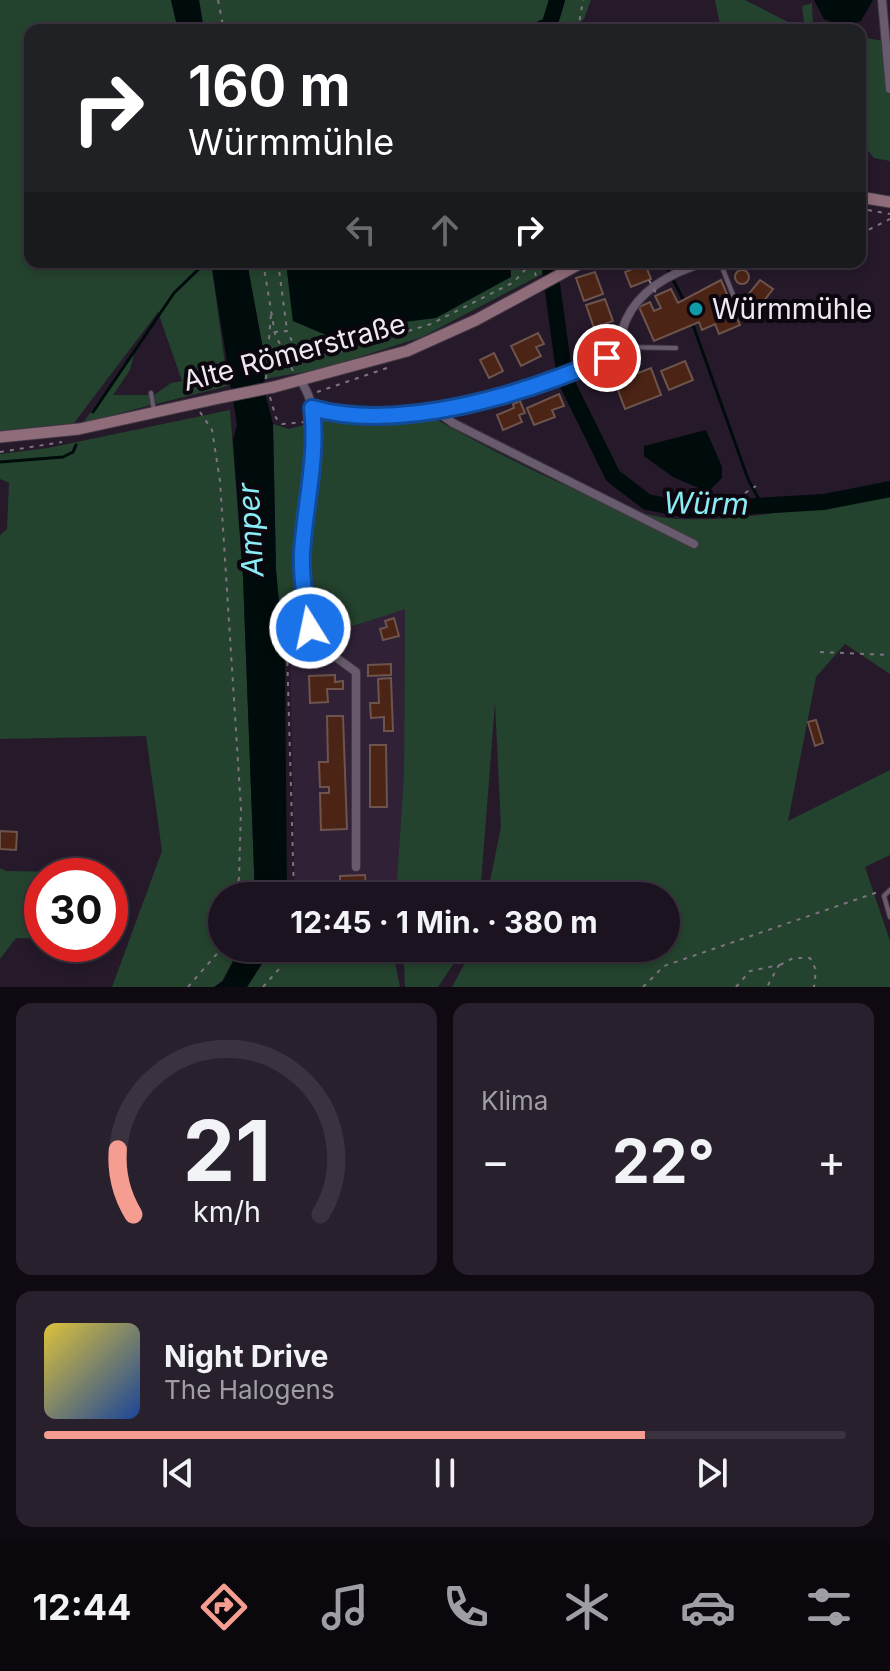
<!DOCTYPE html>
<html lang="de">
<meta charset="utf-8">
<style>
body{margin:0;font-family:Inter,sans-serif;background:#29202d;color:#f1f3f6;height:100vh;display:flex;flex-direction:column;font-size:30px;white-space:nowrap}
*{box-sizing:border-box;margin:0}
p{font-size:26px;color:#a09ea5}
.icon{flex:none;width:44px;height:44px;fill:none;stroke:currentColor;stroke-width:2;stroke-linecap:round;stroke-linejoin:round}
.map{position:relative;height:987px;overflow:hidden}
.side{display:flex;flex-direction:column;gap:16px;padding:16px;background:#0f0a12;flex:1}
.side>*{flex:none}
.hud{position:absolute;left:24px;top:24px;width:842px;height:244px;border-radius:16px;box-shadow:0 4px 12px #0003,0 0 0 2px #3a323e;background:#202124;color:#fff;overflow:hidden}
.speed{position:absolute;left:24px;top:858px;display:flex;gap:16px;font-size:40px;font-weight:700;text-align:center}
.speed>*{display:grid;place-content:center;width:104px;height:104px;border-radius:50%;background:#1c1320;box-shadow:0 4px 12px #0003,0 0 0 2px #3a323e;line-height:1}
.speed .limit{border:12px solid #d22;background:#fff;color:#111}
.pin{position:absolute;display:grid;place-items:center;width:68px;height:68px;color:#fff;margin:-34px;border:4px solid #fff;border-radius:50%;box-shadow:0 2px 8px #0007}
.me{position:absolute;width:88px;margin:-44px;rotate:350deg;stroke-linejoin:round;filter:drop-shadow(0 0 6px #0008)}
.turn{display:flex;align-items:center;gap:28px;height:168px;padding:0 32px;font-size:36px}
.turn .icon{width:104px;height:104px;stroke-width:2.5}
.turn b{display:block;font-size:56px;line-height:68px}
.lanes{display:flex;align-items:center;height:76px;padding:0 32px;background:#0003;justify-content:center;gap:40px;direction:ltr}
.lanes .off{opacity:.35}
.big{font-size:60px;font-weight:700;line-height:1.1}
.side .card{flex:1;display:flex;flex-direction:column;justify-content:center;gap:12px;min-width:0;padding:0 28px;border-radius:16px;background:#29202d}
.side .dial{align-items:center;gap:0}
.dial svg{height:208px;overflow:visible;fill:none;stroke:#3a323e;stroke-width:7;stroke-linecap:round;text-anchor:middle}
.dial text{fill:#f1f3f6;stroke:none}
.song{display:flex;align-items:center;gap:24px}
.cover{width:96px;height:96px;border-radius:12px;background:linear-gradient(135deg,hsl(50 70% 55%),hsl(220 70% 35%))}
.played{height:8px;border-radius:4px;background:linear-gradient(90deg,#f59d90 75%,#3a323e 75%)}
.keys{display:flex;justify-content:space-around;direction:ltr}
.heat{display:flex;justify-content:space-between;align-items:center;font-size:44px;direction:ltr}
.side .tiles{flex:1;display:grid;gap:16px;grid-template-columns:1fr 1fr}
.card:last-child{grid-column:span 2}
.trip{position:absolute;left:208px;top:882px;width:472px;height:80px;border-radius:40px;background:#1c1320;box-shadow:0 4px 12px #0003,0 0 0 2px #3a323e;font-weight:700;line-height:80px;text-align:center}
.dock{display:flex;height:128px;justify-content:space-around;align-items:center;background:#0b080d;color:#a09ea5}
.dock .icon{width:56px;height:56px}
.dock .current{color:#f59d90}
.dock b{font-size:36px;color:#f1f3f6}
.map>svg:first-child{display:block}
</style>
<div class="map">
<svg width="890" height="987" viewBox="0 0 890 987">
<rect width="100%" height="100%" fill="#25192a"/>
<path fill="#312137" d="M405,608L404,773L396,896H295L290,649Z"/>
<path fill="#24432e" d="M0,0H171L178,30H30V262H211L228,386L156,404L154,395L171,383L182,381L158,312L74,423L0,431Z
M199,0H591L584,19L572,30H204Z
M715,0H745L792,24L804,23L802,6L812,3L813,28L823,30H721Z
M860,37L884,41L890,89V161L874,158L860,141Z
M247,262H286L293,321L351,345L350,329L385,322L511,277L510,262H565L422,337L322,369L264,379L265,360Z
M135,350L130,370L113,395H150L151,405L83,423Z
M230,410L243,577L255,896H222V948H240L222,981L214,987H112L162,851L146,736L0,739V535L7,529L9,483L0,479V454L48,448Z
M426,414C489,448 609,516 678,519C751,522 820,505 890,490V674L845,644L816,677L788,821L890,770V855L865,867L890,941V987H452L473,948H666V896H487L501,827L495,703L480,896H396L404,773L405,609L320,637L307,592V553L322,419Z
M273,424L289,429L304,425L309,428C306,496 291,562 305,629L283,645L276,570Z
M0,868L6,871L67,872V876H42V939L16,938L0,959Z
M272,948H392L400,987H247Z
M394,948H464L438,987H405L404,965Z"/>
<path fill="#000b0c" d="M171,0H199L204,30H178Z
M814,0H873L861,21L843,27L824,19Z
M211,262H247L265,360L264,389L273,424L276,570L285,668L287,896H255L243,577L233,440L237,425Z
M286,262H510L511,277L436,318L350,329L352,346L293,321Z
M706,430L722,467V478L708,492L673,477L644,456V446Z
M240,948H272L247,987H214L223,981Z"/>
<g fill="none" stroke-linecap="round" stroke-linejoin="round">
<path stroke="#000b0c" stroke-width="3" d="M522,30L552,17
M664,262L684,301
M693,325L748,479L762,505
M93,412L174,293L206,262
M0,462L63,457L73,452L76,445"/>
<path stroke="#000b0c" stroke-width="16" d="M548,30L557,0
M549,262L565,379L613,476L647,502L687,510L824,502L890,489"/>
</g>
<path fill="#4b2416" stroke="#6d544c" stroke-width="2" d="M645,264L651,279L631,287L625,272Z
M735 277a7 7 0 1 1 14 0a7 7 0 1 1-14 0Z
M595,272L603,294L584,301L576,278Z
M721,280L740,325L719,334L715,324L702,330L699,322L654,341L639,307L650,302L654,311L661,308L655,296L671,289L678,303Z
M760,280L773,289L760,306L747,296Z
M605,299L613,321L594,328L586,305Z
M538,333L544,344L536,347L541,356L521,366L511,346Z
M494,353L503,371L489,378L480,360Z
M685,361L693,380L669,390L661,371Z
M651,368L661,395L625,409L615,382Z
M559,394L564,406L552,410L555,417L534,425L527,408Z
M520,401L525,413L519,415L522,422L503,430L497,415L514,408L513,404Z
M394,618L399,636L383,640L380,629L387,627L385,621Z
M391,664V675L368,676V665Z
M335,675V682L343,681V689H327L328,702L310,703L309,676Z
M391,678L393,731H384V717L371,718L370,703H379L378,679Z
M327,716H343L347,829L321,830L320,793H329V787H320L319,762H328Z
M816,720L823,743L815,746L808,722Z
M370,745H386L387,807H370Z
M0,831L17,832L16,850L0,849Z
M365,875L366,887L340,888V876Z"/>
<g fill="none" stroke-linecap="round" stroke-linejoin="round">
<defs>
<path id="service" d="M720,262L741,315
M618,347L676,348
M151,393L154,411
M890,890L884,896L890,917"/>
<path id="minor" d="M882,0L890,89
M300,380C343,439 279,559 311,630C318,647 342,661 356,672V867
M312,408C387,430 478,404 551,380C569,374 592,368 607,357C621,348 620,334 626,320C641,287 675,271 707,262
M436,411L453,423L694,544"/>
<path id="secondary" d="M860,197L890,202
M274,387L407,351L476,320L583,262
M0,437L79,429L224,397"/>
</defs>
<use href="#service" stroke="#403743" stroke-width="6"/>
<use href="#minor" stroke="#403743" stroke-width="10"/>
<use href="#secondary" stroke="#403743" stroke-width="13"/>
<path stroke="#7d7381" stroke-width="2" stroke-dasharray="4 6" stroke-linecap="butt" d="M218,0L224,30
M578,30L583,0
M868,210L890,214
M860,234L890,219
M263,262L275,334L293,371
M278,262L287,330
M532,263L536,276
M274,332L287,331L296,349L311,355L333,354L431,324L514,282L532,262
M266,379L271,313
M317,392L390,367
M270,397L276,418L282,424L305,422
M200,412L212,430L220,481L241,809L239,878L235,896
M0,452L62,442
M745,493L756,486
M820,652L890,655
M294,896L287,649L306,639
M780,965L793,958H810L816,970L814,987
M188,987L222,948
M263,987L279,969L282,948
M643,987L664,966L878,892
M736,987L750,971L779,965L767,987"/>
<use href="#service" stroke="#695b6e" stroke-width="4"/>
<use href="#minor" stroke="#695b6e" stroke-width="8"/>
<use href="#secondary" stroke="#8e6c79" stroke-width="11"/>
<defs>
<path id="secondary-bridge" d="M224,397L274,387"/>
</defs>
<use href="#secondary-bridge" stroke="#403743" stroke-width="13" stroke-linecap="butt"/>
<path stroke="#7d7381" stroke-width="2" stroke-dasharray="4 6" stroke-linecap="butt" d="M649,280L657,295"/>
<use href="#secondary-bridge" stroke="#8e6c79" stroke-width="11"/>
</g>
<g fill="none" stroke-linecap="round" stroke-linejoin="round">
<defs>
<path id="route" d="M310,628C305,603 301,579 302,553C305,504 318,456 312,408C401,433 524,394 607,358"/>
</defs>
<use href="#route" stroke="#114b97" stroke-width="20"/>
<use href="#route" stroke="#1a73e8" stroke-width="14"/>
</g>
<circle fill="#0f9aa8" stroke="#0c070e" stroke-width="3" cx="696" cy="309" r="8"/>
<g text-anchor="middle" stroke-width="8" stroke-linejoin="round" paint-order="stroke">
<g font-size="28" fill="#efe7f2" stroke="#0c070e" text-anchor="start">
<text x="712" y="319">Würmmühle</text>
</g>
<g font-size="28" fill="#efe7f2" stroke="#0c070e">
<text transform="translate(294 352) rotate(-15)" y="10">Alte Römerstraße</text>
</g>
<g font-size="30" font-style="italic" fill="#8aecf5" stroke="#0c070e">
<text transform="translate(706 504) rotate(1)" y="10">Würm</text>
<text transform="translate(251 530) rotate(-93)" y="10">Amper</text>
</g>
</g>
</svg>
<div class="speed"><div class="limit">30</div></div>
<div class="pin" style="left:607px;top:358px;background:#d93025"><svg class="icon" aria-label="arrive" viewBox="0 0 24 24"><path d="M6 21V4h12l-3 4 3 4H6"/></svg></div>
<svg class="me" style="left:310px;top:628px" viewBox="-20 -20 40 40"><circle r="17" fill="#1a73e8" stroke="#fff" stroke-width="3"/><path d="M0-11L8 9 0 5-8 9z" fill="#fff"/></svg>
<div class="trip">12:45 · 1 Min. · 380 m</div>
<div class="hud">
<div class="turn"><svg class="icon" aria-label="right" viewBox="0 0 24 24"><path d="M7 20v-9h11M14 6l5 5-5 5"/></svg><div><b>160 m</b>Würmmühle</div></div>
<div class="lanes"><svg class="icon off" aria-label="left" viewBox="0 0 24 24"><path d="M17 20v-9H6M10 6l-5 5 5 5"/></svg><svg class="icon off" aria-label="ahead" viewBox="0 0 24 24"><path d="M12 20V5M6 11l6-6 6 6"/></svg><svg class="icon" aria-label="right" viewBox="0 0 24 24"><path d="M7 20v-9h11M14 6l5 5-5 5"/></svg></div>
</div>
</div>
<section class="side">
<div class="tiles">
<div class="card dial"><svg viewBox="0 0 100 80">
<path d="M14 69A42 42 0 1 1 86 69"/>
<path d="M14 69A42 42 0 0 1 8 44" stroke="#f59d90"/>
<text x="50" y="56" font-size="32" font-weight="700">21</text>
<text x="50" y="72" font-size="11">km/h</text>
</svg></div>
<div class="card"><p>Klima</p>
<div class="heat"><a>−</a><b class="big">22°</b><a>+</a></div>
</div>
<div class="card">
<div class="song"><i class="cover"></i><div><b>Night Drive</b><p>The Halogens</p></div></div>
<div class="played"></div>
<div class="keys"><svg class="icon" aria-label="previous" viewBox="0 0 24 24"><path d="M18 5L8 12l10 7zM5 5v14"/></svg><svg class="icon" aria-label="pause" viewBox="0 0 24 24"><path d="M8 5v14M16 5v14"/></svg><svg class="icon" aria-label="next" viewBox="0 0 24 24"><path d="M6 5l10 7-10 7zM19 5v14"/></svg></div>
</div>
</div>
</section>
<nav class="dock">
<b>12:44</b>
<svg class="icon current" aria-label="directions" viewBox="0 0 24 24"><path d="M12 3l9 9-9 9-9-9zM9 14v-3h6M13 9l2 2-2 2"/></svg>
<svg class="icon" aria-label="music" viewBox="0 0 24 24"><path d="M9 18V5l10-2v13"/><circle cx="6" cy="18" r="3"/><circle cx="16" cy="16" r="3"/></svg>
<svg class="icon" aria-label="phone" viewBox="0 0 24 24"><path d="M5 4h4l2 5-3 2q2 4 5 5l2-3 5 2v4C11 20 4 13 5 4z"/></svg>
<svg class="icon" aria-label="climate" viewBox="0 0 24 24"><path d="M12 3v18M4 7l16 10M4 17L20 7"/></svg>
<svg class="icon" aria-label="car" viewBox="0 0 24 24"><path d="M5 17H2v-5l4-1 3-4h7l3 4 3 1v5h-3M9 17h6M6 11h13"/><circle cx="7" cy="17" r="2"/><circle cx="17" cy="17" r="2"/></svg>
<svg class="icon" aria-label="filters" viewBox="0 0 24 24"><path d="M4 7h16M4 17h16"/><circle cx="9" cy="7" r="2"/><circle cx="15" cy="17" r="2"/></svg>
</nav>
